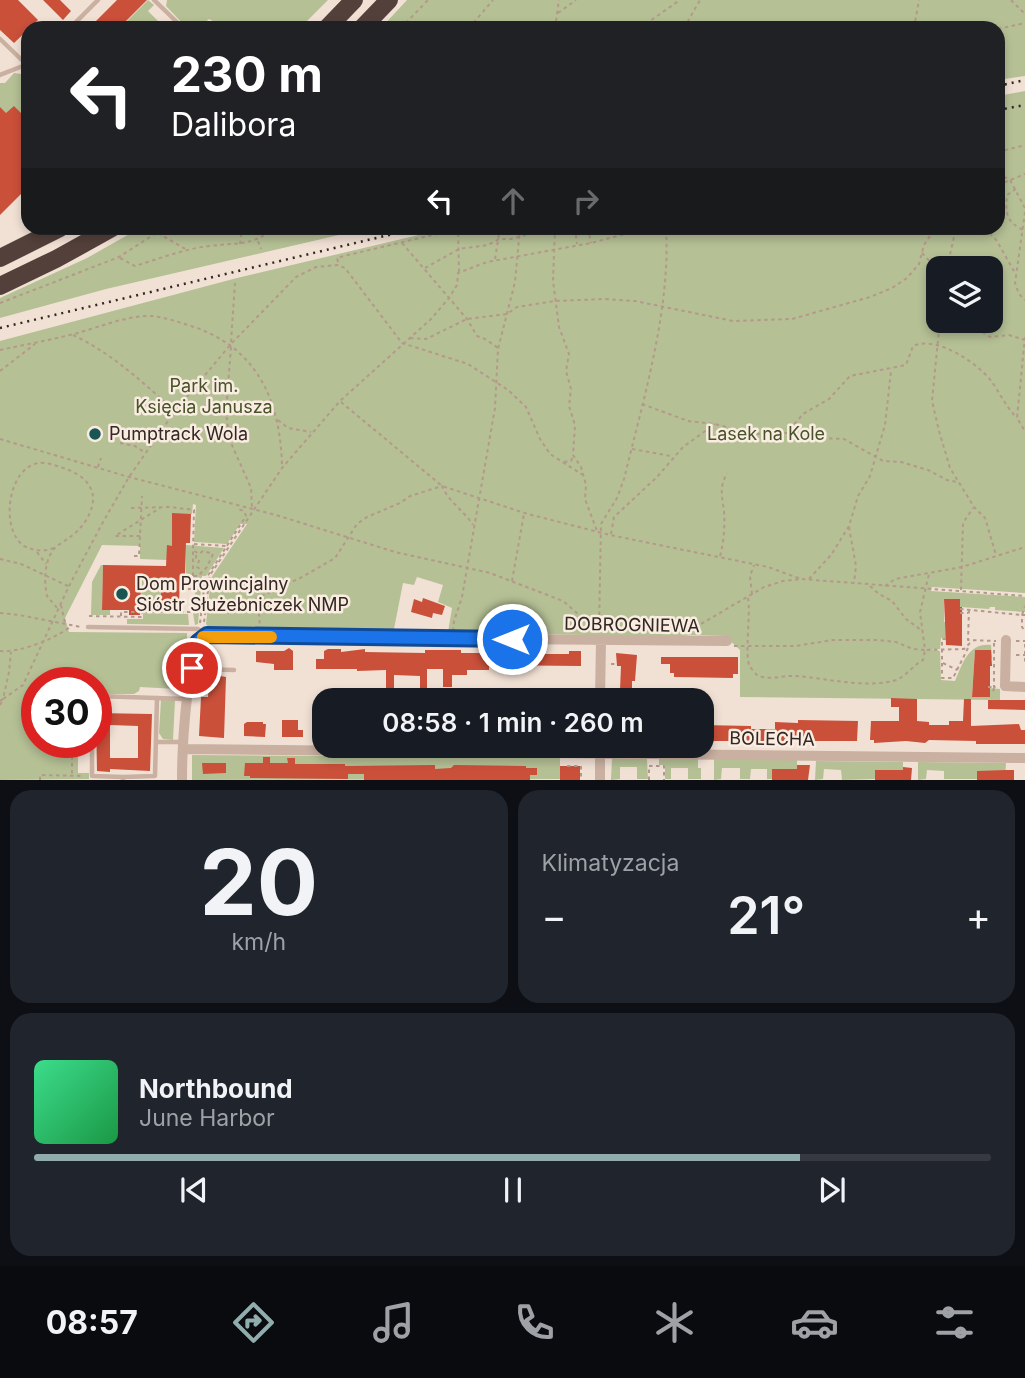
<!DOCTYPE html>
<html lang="pl">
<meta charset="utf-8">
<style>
body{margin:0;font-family:Inter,sans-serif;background:#20242c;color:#f1f3f6;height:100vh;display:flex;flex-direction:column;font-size:26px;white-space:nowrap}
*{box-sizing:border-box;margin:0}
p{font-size:23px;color:#9ea1a6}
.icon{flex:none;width:38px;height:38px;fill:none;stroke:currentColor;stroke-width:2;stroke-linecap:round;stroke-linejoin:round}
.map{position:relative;height:780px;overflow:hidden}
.details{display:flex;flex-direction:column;gap:10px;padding:10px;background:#0d0f14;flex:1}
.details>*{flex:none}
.hud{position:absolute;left:21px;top:21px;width:984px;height:214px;border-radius:21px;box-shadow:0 4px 10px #0003;background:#202124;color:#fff;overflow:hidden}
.tools{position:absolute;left:926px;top:256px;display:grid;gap:14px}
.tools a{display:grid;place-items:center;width:77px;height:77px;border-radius:14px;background:#171b24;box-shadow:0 4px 10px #0003;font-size:35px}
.speed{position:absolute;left:21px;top:667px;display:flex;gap:14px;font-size:35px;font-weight:700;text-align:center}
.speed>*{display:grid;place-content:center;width:91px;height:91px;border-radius:50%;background:#171b24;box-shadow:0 4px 10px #0003;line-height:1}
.speed .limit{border:10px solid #d22;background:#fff;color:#111}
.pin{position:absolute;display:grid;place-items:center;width:60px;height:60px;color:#fff;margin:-30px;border:4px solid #fff;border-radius:50%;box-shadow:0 2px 7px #0007}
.me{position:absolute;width:77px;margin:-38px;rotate:270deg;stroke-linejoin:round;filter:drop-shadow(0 0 5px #0008)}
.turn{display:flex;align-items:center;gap:24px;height:147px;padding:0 35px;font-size:32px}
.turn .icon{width:91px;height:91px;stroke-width:2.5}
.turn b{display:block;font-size:49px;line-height:60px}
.lanes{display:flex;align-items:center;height:66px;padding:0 35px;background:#0003;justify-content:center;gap:35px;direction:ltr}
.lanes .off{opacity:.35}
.big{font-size:52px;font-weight:600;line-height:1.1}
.details .card{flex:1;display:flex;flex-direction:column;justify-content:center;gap:10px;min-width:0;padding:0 24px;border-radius:21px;background:#20242c}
.details .dial{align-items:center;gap:0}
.dial b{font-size:91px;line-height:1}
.song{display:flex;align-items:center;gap:21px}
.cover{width:84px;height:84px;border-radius:10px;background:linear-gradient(135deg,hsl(150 70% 55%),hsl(140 70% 35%))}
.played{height:7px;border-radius:4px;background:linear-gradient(90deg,#90acad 80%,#363941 80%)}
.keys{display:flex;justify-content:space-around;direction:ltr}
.heat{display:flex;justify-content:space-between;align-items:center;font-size:38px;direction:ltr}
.details .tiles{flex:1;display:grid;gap:10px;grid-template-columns:1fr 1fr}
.card:last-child{grid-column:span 2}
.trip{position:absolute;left:312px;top:688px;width:402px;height:70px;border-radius:21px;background:#171b24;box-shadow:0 4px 10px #0003;font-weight:600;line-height:70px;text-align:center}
.dock{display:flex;height:112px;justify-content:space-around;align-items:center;background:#090b0e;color:#9ea1a6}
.dock .icon{width:49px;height:49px}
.dock .active{color:#90acad}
.dock b{font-size:32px;color:#f1f3f6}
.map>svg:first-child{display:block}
</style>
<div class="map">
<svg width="1025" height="780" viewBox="0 0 1025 780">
<rect width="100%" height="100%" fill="#f1e1d5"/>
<path fill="#b5c095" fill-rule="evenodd" d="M148,0L154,5L148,11L165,28H120Z
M167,0H328L300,28H226L209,19L199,28H187L166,6Z
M407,0H1025V76L998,80V28H381Z
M14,73L28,75V182L0,211V83H5Z
M1025,91V593L932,587L931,591L1025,597V612L995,610V607H990L989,609L960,607V599H944V622H946V638H941L940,649H931L940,651L941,680L955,681C963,663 968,643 991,645L992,658H990V650H975L972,696L988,688L1000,689V700L740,697V650L725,636L691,635L675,637L448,632L452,608L438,602L443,585L417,577L414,585L403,583L393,634L213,632L206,624L211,578L247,524H240L227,544L194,542L196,505L193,504L192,514H172V546H167V560L140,559V546L102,545L65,618L69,632L187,633V643L177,689L140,687L139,691L134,694H96V682H37V742H78V773H89V779L0,780V341L237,278L448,228H998V96ZM938,268H990V320H938Z
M140,228H369L106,289L0,318V298L87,258Z
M186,545L224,548L206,576H202L198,624L195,625L193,613L196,583L191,582L194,575H186Z
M101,565H103L102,610H110V615H91L92,582Z
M141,578H161V611L140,610Z
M143,613L188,614L189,625L127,624V619H143Z
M161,700H175L173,740L163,739L159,733Z
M192,755L560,758V779L192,780Z
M612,758L647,759L648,779H637V767H620V779L611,780Z
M659,759H698V768H701V779H688V768H671V779H665V765H659Z
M714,759L797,760V773L791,779V769H773L772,779H767V769H751L750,779H740V768H722L721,779L714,780Z
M816,761L903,762V776L892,770H875V779L842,780L841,770L824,769L823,779L815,780Z
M918,762L1006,763L1005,779L977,771V779H944V771L927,770L926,779L918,780Z"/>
<path fill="#ca503a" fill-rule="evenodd" d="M0,0H18L38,20L14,43L0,30Z
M43,0H60L71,11L63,20Z
M117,0H147L119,28H99L94,23Z
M14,106L28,120V187L0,215V107L6,113Z
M172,513L191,514L190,543H186L185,575H180L179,607H172V611H161V578H141L140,615H129V610H102L103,565L166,566L167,545L172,546Z
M423,598L445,606L442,615L433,613L432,618L411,612L414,599L422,602Z
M944,599H960V607H962V646L946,645Z
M289,648L293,651V670H274V664L256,662V651H284Z
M328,649H341V652L365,649V652L425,653V650H461V653H500V650L509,651V654H569V651H581V666L489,665V670H467V675H452V687H443V669H427V691H420V676L394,675V695H386V670L357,671V669H316V659H324V651Z
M975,650H991L992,666H990V697H972Z
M616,653L637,655L635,681H632V690H620L621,666H617Z
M661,657H738V674H733V678L674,677V673H670V664H661Z
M209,674L226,677L224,738L199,736L201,697H208Z
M891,698L917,699V721L929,722V725H949V721H963L964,699H971V726L1019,724L1021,730H1025V744H976V741L929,740L925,743L906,741L874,743V740H870L871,721H899V707H891Z
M988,700H1025V710L988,709Z
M96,713L152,714L150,771L110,769V772L97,771ZM110,725L138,726V758H110Z
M282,720H298V730H303V737H282Z
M798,720L858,721L857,741H702V725L751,726V729H775V722L798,723Z
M247,722H263V724H266L265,737L244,736V724Z
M263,757H270V763H288L287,758H295V764H345V766L435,765V769L451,768L454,765L526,766V768H537V775H530V780H364V774H348V779L250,778V776H244L245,763H263Z
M202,763H226V773L203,774Z
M797,765H810L808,780H772V769H797Z
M560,766H580V780H560Z
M903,767L912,768L911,780H875V770H903Z
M1006,770H1014V780H977V771Z"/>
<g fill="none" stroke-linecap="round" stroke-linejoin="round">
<path stroke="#b4998b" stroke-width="2" stroke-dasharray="3.5 3.5" stroke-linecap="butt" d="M1011,0L1025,14
M558,13L576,0
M401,28L428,0
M469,28L493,0
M555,28L559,0
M640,28L680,0
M684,28L700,0
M914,28L919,0
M998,29L1025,23
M998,132L1003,131
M998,152L1025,145
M998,173L1010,180L1025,208
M998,185L1025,174
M1016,189L1007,195C1005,214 1007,223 1025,231
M1025,212L1015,283L1019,294L1025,300
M555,228L553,281L559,327L569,354L566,371L571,389L569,406L575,425L573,455L581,467L586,485L585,499L597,531
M575,228L577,244
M588,228L591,243
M985,228L997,241L1015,273
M158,233L187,250
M258,241L261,249
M402,243L467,319L477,336L485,339L498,348
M240,244L242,228
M922,253L938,270
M120,258L135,266C158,259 184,249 209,246C243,242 246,247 277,228
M495,259L500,228
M338,262L337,258L348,255L458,229
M425,268L459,249L488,245L499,239H511L552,228
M947,268L956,228
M976,268L979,260
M459,272L458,229L464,228
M0,303L119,257L164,228
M940,320L932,401L939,431L950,468L974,507L985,518L996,555
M965,320L990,337L1009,335L1025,340
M941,321L952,320
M73,335C113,354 142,382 175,411
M1025,337L1017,418L1025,431
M410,338L426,339L467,319L507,314L517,307L555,301L604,299L635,301L733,321L792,319L870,297L892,288L907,278L919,264L924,245L935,228
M231,342L235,283
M231,347L226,411L228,429L231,443L251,488L252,508
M0,350C24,345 49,340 74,334C97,328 122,317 147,316C163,316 178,322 194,327C258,349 280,401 282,465
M0,371L35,344
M341,402L442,486L528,514L610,535L768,567L801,579
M642,404L688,421L715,424L752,434L787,433L803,414L829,399L850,376L906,365L913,346C936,335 978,363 992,382C1001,395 1006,407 1017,418
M278,420L288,428L311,432
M788,434L792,437L844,439L883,461L901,462L928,470L947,480L957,482
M0,439L129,477L276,515L395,552L490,573L563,601L591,625L592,630
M120,443L135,446L144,452
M632,449L671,456
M564,462L571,461L573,456
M98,467L101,458
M131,508L170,507L194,510L193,550L199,554L203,551L213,554L207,567L198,576H186
M849,527L856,566L854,583
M611,534L614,517L657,477L683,447L715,424
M140,536H115L160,508
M194,544L227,546
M54,548C43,552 35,551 24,546C0,530 7,469 38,463C48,462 60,467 69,470C81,475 92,484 93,497C94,512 82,529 70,537C65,541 57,545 53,550C44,563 44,582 47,596L58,609
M37,552L46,564
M196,555V560L199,561L197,567L202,570
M134,556H139L142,496
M720,556C724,541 725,526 724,511C722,494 719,489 727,473
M0,559L21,564L68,586
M193,576V551
M809,579L831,555L849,526L858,496L870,476L885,425L891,371
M512,581L524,514
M870,586L879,594L892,601L906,619L921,630
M885,586L895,579L962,567L1025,547
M181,589H191L190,577
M961,590L963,523L973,508
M752,594L750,576L754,565
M748,598C751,613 744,657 750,667C751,668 756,674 757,675C769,681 783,675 795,676C826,678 861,688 893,681C905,678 912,666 923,660L925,650L964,649L972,641
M258,599L260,628
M61,605L65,623
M960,609L1022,615L1025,606
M969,610L968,640L996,641
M201,612L218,606H234L258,598L304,576L335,558L357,524L367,517L400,503L410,496L442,486C448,501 464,511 473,525
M0,613L19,615L81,627
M960,613H968
M1025,615H1022V627L1025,631
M89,616L142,617V612
M121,616V612H191
M204,622L210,575L282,468L340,401L431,319L449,298L457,285L458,273L487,262L591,243L648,228
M200,623L205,580L246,516L244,511L238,509
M599,629L601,524L617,498L624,479C643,401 671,308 666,228
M453,631L454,621L462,597L495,408L498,349L515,282L520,228
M689,631L764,587L783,581L801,579L1025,596
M946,639H942V678H953L968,648
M1016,641H1025
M994,643V687H997
M1025,644V664
M734,646H795L833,640H878L896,642L913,649L925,650L920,612L929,574
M0,651C20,653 54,639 70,627
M1016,655H1025
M943,663L957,670
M611,664H617
M988,687H994L993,693
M0,701L3,699L9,672L11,652
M0,705L3,699L23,685L69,586L103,522L129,477L175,411L231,344L296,277L316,267L338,265L345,268L402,343L468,364L508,390L526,407L540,439L550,454L583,475
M72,742V775
M567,766H581V780
M40,780V775L84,776
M649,780V766H664V780"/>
<path stroke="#c9b0a1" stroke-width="4.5" d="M154,0L183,28
M70,28L98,0
M0,39L27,65
M0,75L28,64
M88,627L198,629L207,635
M193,669L234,670
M96,696L186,699
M92,742V776L123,777
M156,742H182
M123,780V777L155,776L157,698"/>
<path stroke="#c9b0a1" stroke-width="10" d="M1006,640L1005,686L1025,687
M600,700L601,640
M183,749L1025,758
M182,780C182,755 186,648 205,636L727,641
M600,780V746"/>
<path stroke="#54403b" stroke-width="18" d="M327,28L354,0
M362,28L389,0
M0,258L60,228
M0,286L56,259L112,228"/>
<path stroke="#332724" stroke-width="2.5" stroke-dasharray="2 5" stroke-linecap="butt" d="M998,86L1025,80
M998,110L1025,105
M0,328L418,228"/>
</g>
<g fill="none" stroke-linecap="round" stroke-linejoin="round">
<defs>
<path id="route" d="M192,668L198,642L207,635L512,639"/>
</defs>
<use href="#route" stroke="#114b97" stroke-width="18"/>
<use href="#route" stroke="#1a73e8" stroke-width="12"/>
<path stroke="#f59e0b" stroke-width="12" d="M203,637H271"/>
</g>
<g fill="#195553" stroke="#f9ece1" stroke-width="2.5">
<circle cx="95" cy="434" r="7"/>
<circle cx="122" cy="594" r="7"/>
</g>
<g text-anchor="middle" stroke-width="5" stroke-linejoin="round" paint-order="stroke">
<g font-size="18" fill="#465227" stroke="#f9ece1">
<text x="204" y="392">Park im.<tspan x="204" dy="21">Księcia Janusza</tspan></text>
<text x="766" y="440">Lasek na Kole</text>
</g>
<g font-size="18" fill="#332724" stroke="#f9ece1" text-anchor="start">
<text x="109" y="440">Pumptrack Wola</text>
<text x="136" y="590">Dom Prowincjalny<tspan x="136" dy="21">Sióstr Służebniczek NMP</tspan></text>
</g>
<g font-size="18" fill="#332724" stroke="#f9ece1">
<text transform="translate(632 625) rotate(1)" y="6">DOBROGNIEWA</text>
<text transform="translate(772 739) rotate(1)" y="6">BOLECHA</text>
</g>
</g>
</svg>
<div class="tools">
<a><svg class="icon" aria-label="layers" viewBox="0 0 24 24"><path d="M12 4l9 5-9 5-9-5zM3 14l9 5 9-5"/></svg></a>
</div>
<div class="speed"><div class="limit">30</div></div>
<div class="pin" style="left:192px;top:668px;background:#d93025"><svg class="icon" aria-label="arrive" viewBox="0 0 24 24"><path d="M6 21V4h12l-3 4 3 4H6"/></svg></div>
<svg class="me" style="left:512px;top:639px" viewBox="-20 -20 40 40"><circle r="17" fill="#1a73e8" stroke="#fff" stroke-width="3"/><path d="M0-11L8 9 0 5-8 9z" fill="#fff"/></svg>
<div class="trip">08:58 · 1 min · 260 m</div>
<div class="hud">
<div class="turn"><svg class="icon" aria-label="left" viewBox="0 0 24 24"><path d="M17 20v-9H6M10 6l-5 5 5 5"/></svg><div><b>230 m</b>Dalibora</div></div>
<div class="lanes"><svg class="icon" aria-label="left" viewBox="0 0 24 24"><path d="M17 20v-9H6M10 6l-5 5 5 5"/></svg><svg class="icon off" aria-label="ahead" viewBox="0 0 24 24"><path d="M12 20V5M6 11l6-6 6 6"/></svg><svg class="icon off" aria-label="right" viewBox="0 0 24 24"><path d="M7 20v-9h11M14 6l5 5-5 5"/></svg></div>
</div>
</div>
<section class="details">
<div class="tiles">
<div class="card dial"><b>20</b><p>km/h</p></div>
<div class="card"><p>Klimatyzacja</p>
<div class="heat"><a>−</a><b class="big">21°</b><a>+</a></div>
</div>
<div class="card">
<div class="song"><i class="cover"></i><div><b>Northbound</b><p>June Harbor</p></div></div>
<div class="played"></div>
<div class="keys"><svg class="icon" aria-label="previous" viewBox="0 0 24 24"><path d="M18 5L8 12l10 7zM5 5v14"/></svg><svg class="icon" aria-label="pause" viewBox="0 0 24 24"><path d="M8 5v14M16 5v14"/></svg><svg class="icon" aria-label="next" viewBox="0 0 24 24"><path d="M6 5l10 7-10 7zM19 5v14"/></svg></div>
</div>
</div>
</section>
<nav class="dock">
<b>08:57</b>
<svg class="icon active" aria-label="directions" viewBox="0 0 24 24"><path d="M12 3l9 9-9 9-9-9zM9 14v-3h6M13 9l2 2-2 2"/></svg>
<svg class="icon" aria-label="music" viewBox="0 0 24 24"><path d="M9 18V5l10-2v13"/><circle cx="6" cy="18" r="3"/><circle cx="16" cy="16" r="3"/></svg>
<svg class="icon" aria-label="phone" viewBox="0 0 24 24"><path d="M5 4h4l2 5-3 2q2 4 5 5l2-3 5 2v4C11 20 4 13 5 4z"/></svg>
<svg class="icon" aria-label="climate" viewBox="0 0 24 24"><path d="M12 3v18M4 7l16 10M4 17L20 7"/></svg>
<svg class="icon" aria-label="car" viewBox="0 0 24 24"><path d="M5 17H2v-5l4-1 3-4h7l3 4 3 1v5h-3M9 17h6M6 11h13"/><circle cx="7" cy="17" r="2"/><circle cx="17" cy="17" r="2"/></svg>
<svg class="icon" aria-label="filters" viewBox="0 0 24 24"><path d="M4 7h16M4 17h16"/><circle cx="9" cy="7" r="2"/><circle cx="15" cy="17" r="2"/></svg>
</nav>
